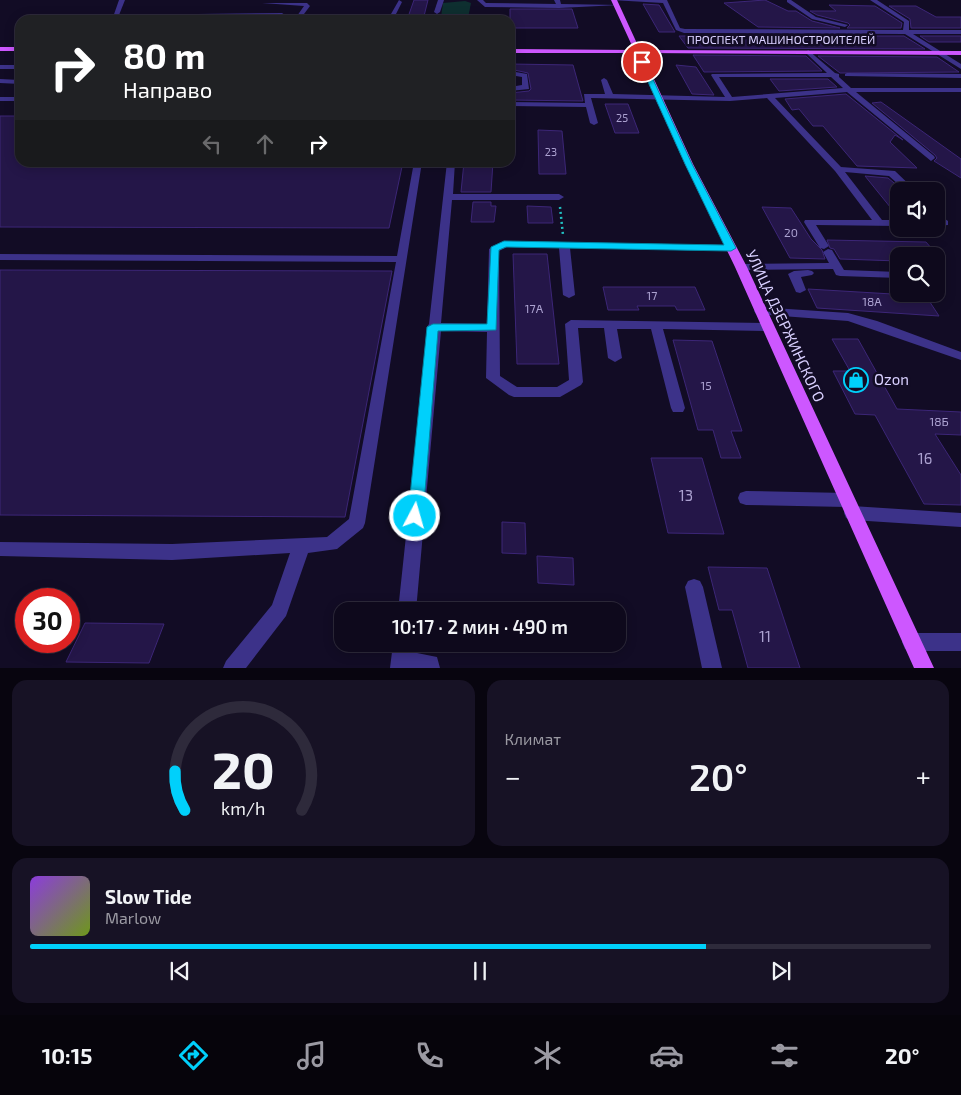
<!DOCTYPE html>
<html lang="ru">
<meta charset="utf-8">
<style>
body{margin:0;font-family:"Exo 2",sans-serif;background:#171225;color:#f1f3f6;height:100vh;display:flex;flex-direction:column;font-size:19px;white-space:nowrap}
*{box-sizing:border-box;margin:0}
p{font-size:16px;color:#9b9aa3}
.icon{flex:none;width:28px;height:28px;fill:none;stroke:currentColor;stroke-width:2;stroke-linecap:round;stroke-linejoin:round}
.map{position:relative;height:668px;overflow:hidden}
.side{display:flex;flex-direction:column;gap:12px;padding:12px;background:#08050f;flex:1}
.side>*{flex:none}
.banner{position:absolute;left:15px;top:15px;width:500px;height:152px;border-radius:15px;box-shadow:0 2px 12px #0003,0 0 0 1px #2e2a3b;background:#202124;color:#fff;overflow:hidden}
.fabs{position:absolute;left:890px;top:182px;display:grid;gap:10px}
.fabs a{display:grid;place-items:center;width:55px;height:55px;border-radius:10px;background:#0e091c;box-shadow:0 2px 12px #0003,0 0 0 1px #2e2a3b;font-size:25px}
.speed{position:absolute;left:15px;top:588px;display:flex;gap:10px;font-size:25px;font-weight:700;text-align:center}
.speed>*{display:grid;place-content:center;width:65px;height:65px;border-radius:50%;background:#0e091c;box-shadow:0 2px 12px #0003,0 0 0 1px #2e2a3b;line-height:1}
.speed .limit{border:8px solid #d22;background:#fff;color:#111}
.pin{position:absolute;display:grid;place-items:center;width:42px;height:42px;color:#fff;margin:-21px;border:2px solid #fff;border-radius:50%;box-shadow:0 1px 5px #0007}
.me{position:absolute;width:55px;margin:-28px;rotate:6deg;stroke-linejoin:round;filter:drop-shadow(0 0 4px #0008)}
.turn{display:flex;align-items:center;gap:18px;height:105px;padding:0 25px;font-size:22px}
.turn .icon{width:65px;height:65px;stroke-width:2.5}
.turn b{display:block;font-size:35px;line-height:42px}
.lanes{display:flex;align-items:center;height:48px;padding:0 25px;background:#0003;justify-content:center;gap:25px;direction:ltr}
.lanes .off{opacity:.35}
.big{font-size:38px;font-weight:600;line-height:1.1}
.side .card{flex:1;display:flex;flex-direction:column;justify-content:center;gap:8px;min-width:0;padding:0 18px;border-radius:15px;background:#171225}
.side .dial{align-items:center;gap:0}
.dial svg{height:130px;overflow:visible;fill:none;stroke:#2e2a3b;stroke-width:7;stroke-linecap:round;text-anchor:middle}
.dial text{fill:#f1f3f6;stroke:none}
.song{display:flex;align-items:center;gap:15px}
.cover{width:60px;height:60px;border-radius:8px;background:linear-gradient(135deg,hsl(270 70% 55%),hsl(80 70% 35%))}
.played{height:5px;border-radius:2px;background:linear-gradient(90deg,#00d0fb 75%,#2e2a3b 75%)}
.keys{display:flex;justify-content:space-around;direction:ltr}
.heat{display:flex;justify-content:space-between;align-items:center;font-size:28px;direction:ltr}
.side .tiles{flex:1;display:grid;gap:12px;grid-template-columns:1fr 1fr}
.card:last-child{grid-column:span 2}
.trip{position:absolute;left:334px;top:602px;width:292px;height:50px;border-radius:15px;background:#0e091c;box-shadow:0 2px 12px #0003,0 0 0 1px #2e2a3b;font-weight:600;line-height:50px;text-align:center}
.menu{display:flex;height:80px;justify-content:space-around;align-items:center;background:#06040b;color:#9b9aa3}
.menu .icon{width:35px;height:35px}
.menu .current{color:#00d0fb}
.menu b{font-size:22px;color:#f1f3f6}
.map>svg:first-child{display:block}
</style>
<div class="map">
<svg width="961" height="668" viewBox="0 0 961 668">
<rect width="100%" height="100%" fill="#120c25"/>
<path fill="#0e2f30" d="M465,1L471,3L468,18L441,17L443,3Z"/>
<path fill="#241648" stroke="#3c2677" d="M414,0H428L423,20H407Z
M765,0L788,11H796L812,21L840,28L758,27L724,3Z
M643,4L659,5L675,32H659Z
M829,5L875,6L902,23L901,28H847L850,25L848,23L817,15L810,11H836Z
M889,6H916L936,17H961V28H911L910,19Z
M510,9H572L578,28H510Z
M679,36H904L925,49L688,48Z
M920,36H961V42H929Z
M693,55L806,56L822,71L704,72Z
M818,56L937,57L959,72L840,73Z
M510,64L573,65L583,101L510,100V93L529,91L531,89L528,73L510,69Z
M676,65L696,67L714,95L692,94Z
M770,79H828L837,87L779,91Z
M846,94L903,140L895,135L890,142L917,168L857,166L823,126H813L799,109L792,110L785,99Z
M881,102L961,159V178L934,161L937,158L935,155L872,103Z
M605,104H628L639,133H615Z
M0,116H20V162H403L389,228L0,227Z
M538,130L562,131L566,174H539Z
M464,162H493L491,192H461Z
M865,176L888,178L899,187V218Z
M473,202H491V206H496L494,222H471Z
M527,206L551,207L553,223H528Z
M762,207L791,208L811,239L822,250L825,259L790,258Z
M827,240L926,242L938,256H899V261L840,259L834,249L830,248Z
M513,254H547L559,364H517Z
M0,270L392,271L345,517L0,515Z
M603,287H695L705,310H677L675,306H637L639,310H608Z
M808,289L926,296L939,316L817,308Z
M832,339H858L897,409L961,412V435L935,434L961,475V505L924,504L875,415L855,414L833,371H850Z
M673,340L712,341L742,431H731L741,458H721L713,430H698Z
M651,458H702L724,534L668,533Z
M502,522L525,523L526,554L502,553Z
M537,556L573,558L574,585L538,583Z
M708,567L767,568L800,668H748L732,610H719Z
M85,623L164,624L149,663L66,662Z"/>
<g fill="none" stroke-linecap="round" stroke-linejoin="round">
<path stroke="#22c0c2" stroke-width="2.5" stroke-dasharray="2 3" stroke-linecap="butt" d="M560,207L563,235"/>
<path fill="#3c3289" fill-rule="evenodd" d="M119,0H125L119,15L282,13L285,15L282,17L112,20Z
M399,0L402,2L395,16L383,20L300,18L297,16L304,6L262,3H307L310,6L304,14L383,16L391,14Z
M438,0H444L440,12L437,14L434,12Z
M477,0H483L486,3L556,4L554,0H560L561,4L619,5L559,8L485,7Z
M611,0H667L680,28L685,29L903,30L904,22L870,0H877L909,21V30H961V34H913L961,64V69L905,34L684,33L676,30L663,3Z
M787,0H791L816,17L848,25L845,27L812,19L787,2Z
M808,50L835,73L839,74V77L851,88H961V92H856L934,156L935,158L931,161L847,92L775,98L841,167L895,171L916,191H906L889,176L845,172L882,220H899V226L816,225L829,246L824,249L820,248L804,222L805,220H872L835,171L767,98L730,101L591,98L598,123L594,125L590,123L586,107L510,106V102L585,103L584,94H605L601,80L604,78L607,80L613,94L725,97L711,75L712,74L827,73L806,53ZM719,77H831L843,88L732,97Z
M0,65H20V69H0Z
M510,71L527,74L529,89L510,91V87L522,85V77L510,75Z
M847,73L961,74V78L845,76V74Z
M0,79L20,80V84L0,83Z
M0,97H20V101H0Z
M414,162H422L365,523L363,528L337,549L308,553L286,616L246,668H223L226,661L272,605L290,553L172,560L0,556V542L172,544L327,537L349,519L396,262L0,260V254L397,256Z
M447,162H455L453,194H559L564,197L559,200H452L441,323L487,324L489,249L501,242L731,245L736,248L731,251L570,248L575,295L569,298L563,295L559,248L507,247L499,251L500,376L517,387H557L569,380L565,324L571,320L768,323L774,327L768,331L663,329L685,408L683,412H673L671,408L651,329H617L622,358L615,362L608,358L604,328H578L583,382L581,385L560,397H514L509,395L486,378L487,332L441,331L416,611H398L428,329L427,327L429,324Z
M936,213L948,221V225L936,226Z
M828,249L832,250L844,270L899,272V278L840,276L836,275L833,269L741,270L735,267L741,264L829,263L823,252Z
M808,270L812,271L814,273L812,275L801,277L806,290L800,293L796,292L788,274L794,271Z
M760,307L848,313L877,321L961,352V360L848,321L756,314L754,311L756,308Z
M746,491L846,493L852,495L854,500L852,505L846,507L746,505L740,503L738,498L740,493Z
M852,506L961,513V527L852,520L846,518L844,513L846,508Z
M694,579L700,581L703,587L722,668H702L685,587L688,581Z
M912,633H961V651H912L905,649L902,642L905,635Z
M393,644H413L412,652L437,657L440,668H390Z"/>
<path fill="#cd57ff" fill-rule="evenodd" d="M611,0H617L640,50L961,51V55L642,53L693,164L747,267L934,668H914L735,267L685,164L635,53H510V49L634,50Z
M0,47H20V51H0Z"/>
</g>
<path fill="#00d0fb" stroke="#0087a3" d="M642,60L645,62L692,164L736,248L731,251L506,247L499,250L496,330L438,331L423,516L421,521L415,523L410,521L408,516L427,327L433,324H487L491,247L504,241L724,245L685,164L639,62Z"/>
<defs>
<symbol id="shop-ring" viewBox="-11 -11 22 22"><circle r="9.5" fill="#120c25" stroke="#00d0fb" stroke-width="1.5"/><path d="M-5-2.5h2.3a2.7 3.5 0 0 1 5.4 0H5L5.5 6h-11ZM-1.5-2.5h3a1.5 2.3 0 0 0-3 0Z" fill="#00d0fb"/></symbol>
</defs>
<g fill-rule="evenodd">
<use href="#shop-ring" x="842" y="366" width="28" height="28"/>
</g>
<g text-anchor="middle" stroke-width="5" stroke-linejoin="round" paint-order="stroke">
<g font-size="11" fill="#aca2d1">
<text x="622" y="122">25</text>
<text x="551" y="156">23</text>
</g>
<g font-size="12" fill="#d9d0ff" stroke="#120c25">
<text x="781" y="44">ПРОСПЕКТ МАШИНОСТРОИТЕЛЕЙ</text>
</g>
<g font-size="12" fill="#aca2d1">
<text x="791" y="237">20</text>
<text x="652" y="300">17</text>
<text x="872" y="306">18А</text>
<text x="534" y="313">17А</text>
<text x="706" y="390">15</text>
<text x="939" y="426">18Б</text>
</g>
<g font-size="15" fill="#d9d0ff" stroke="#120c25">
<text transform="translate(785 326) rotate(65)" y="5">УЛИЦА ДЗЕРЖИНСКОГО</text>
</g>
<g font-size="15" fill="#d9d0ff" stroke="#120c25" text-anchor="start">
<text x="874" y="385">Ozon</text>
</g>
<g font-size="15" fill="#aca2d1">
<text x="925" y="464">16</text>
<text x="686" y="501">13</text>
<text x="765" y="642">11</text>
</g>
</g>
</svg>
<div class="fabs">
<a><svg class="icon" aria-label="sound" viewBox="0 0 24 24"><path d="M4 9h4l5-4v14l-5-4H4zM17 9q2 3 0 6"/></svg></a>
<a><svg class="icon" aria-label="search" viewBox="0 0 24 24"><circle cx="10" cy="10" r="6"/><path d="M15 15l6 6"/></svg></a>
</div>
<div class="speed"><div class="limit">30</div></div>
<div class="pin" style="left:642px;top:62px;background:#d93025"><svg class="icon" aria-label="arrive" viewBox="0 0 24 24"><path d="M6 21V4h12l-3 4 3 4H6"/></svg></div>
<svg class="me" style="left:415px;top:516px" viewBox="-20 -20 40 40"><circle r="17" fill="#00d0fb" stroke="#fff" stroke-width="3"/><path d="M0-11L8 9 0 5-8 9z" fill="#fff"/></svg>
<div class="trip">10:17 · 2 мин · 490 m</div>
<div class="banner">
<div class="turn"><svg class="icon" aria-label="right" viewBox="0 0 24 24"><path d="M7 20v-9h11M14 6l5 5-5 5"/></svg><div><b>80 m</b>Направо</div></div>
<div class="lanes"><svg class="icon off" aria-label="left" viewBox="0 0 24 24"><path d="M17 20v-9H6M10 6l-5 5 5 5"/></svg><svg class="icon off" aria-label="ahead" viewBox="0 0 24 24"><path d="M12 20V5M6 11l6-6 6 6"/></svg><svg class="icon" aria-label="right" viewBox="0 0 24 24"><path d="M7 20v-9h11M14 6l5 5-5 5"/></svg></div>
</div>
</div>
<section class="side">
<div class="tiles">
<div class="card dial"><svg viewBox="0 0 100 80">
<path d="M14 69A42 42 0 1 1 86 69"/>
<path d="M14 69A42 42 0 0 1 8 45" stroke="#00d0fb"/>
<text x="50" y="56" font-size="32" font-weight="700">20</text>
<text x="50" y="72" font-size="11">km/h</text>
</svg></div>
<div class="card"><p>Климат</p>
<div class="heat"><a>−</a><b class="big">20°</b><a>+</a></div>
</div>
<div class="card">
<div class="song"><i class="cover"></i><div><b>Slow Tide</b><p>Marlow</p></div></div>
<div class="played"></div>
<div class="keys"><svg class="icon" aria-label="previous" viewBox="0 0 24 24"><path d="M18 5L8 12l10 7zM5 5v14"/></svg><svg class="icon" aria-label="pause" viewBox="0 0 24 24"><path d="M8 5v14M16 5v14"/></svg><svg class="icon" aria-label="next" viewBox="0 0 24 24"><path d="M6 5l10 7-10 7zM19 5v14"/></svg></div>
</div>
</div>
</section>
<nav class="menu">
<b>10:15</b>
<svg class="icon current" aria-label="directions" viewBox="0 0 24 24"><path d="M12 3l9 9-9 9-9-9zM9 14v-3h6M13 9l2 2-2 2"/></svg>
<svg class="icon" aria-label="music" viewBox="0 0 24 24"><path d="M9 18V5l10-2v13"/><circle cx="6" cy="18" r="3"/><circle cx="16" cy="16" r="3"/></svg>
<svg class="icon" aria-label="phone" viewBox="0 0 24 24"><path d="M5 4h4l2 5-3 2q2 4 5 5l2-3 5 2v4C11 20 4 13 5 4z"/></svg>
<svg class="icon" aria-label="climate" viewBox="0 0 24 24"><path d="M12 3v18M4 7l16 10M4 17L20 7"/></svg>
<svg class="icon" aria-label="car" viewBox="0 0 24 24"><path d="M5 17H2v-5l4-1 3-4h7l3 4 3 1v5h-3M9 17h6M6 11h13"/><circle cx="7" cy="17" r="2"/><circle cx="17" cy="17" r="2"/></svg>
<svg class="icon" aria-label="filters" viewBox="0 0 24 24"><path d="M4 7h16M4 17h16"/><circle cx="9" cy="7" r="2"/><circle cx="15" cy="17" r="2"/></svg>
<b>20°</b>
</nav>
